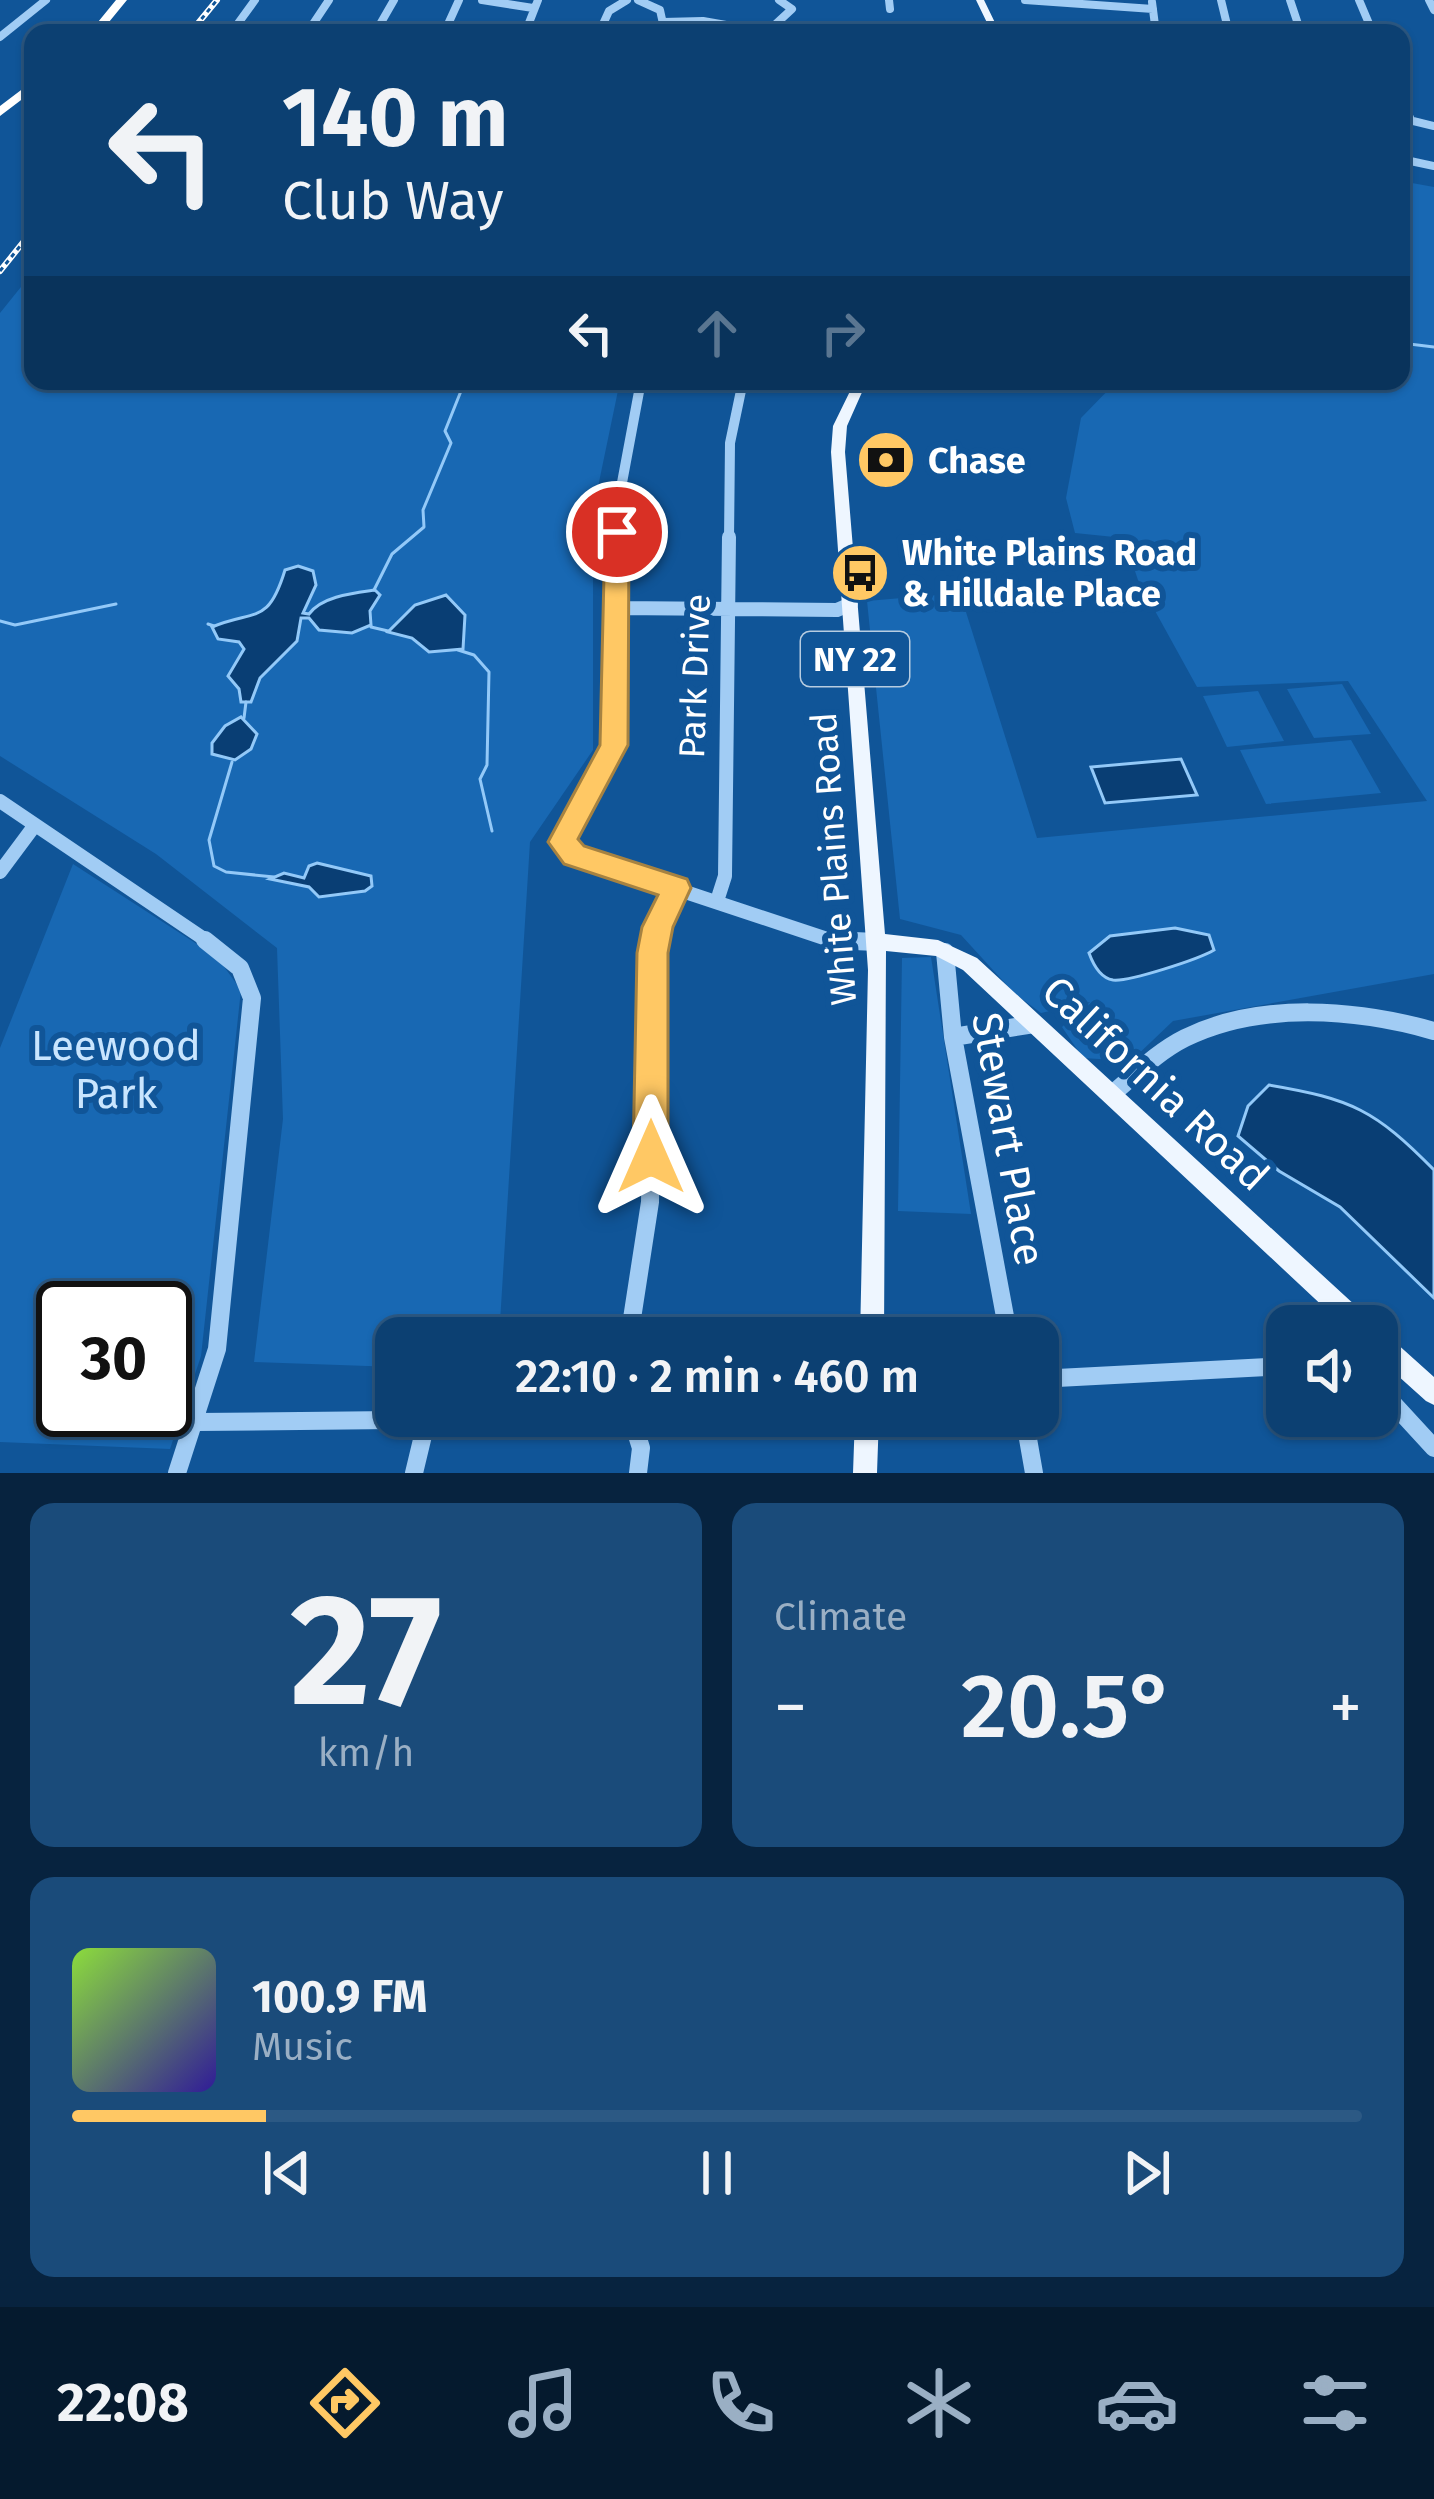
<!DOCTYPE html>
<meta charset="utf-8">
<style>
body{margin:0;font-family:"Fira Sans",sans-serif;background:#1a4b7a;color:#f1f3f6;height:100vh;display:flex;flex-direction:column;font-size:45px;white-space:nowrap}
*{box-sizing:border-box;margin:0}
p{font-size:39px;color:#9aafc4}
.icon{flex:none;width:66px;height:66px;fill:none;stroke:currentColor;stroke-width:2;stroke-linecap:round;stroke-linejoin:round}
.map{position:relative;height:1473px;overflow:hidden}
.panel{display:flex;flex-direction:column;gap:30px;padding:30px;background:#07233f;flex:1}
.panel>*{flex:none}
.guide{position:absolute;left:24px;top:24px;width:1386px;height:366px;border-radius:24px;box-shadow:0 3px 9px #0004,0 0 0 3px #2c5984;background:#0c4072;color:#f1f3f6;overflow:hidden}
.buttons{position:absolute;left:1266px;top:1305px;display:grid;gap:24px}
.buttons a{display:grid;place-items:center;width:132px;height:132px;border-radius:24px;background:#0c4072;box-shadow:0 3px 9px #0004,0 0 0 3px #2c5984;font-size:60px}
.speed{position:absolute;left:36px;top:1281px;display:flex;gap:24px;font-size:60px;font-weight:700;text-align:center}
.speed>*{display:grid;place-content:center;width:156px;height:156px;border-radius:50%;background:#0c4072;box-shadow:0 3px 9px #0004,0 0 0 3px #2c5984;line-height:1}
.speed .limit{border:6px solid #111;border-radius:18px;background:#fff;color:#111}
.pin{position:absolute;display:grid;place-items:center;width:102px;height:102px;color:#fff;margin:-51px;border:6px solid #fff;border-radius:50%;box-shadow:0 3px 12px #0007}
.me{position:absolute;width:132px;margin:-66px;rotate:0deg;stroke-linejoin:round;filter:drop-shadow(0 0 9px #0008)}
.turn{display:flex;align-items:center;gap:42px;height:252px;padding:0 60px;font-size:54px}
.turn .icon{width:156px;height:156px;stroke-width:2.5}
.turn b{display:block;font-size:84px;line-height:102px}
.lanes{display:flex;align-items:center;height:114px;padding:0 60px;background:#0003;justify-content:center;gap:60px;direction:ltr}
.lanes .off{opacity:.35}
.big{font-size:90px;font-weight:600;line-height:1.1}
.panel .widget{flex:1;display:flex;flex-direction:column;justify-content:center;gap:18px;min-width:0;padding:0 42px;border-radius:24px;background:#1a4b7a}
.panel .dial{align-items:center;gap:0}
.dial b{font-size:156px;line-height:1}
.song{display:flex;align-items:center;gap:36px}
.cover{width:144px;height:144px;border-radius:18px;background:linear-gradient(135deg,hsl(90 70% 55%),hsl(250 70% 35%))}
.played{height:12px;border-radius:6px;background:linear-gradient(90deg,#ffc864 15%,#2c5984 15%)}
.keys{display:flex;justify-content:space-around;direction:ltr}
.heat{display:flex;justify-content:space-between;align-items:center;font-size:66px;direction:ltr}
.panel .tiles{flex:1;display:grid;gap:30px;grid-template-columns:1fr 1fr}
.widget:last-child{grid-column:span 2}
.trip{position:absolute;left:375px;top:1317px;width:684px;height:120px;border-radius:24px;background:#0c4072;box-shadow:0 3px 9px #0004,0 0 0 3px #2c5984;font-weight:600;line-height:120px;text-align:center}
.tab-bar{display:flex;height:192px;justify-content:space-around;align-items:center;background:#051a2e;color:#9aafc4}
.tab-bar .icon{width:84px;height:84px}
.tab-bar .on{color:#ffc864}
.tab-bar b{font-size:54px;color:#f1f3f6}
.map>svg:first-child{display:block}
</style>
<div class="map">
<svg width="1434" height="1473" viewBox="0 0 1434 1473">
<rect width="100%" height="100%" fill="#105598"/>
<path fill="#1868b3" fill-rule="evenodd" d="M1401,181L1434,187V974L1173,1021L1131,1061L1083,1058L1062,1027L1090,1002L1041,1013L1014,993L961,935L900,919L867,601L960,593L1037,838L1427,801L1348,681L1197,687L1138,580L1124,538L1075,533L1066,498L1081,418L1117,381H1401Z
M33,272V381H620L593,511V750L530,842L499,1338H396V1367L254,1362L283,1119L277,948L156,854L0,756V313Z
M1342,684L1371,734L1314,738L1287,689Z
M1258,691L1284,741L1227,747L1203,696Z
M1351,740L1381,793L1266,804L1240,750Z
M73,864L217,957L241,990L201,1356L170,1449L0,1442V1048ZM63,1308H165V1410H63Z
M931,957L971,1214L898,1211L902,958Z"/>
<path fill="#093e74" stroke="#93c9f8" stroke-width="3" d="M298,566L313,571L316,585L303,613L309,614C322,596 354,593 375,590L380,595L370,611L371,625L352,633L319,630L309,618H301L297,641L260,678L251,702H241L239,689L228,676L244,649L239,642L218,639L212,627C255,609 268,626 285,570Z
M446,595L465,615L463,649L429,652L412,638L388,632L415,605Z
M241,717L257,734L251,749L235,760L212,754V743L225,726Z
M1181,759L1197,795L1105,803L1091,767Z
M317,863L371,876L372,886L365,891L319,897L309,887L270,879L284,873L304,878L309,866Z
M1175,928L1209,935L1214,950C1199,959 1129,982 1113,980C1100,978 1093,964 1089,953L1110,936Z
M1269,1085C1352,1099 1375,1110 1434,1170V1298L1340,1207L1279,1171L1238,1136L1248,1106Z"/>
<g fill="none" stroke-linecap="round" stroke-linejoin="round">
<path stroke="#93c9f8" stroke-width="3" d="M1401,343L1434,347
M374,590L392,554L424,527L423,510L451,443L445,431L465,381
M0,621L15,625L116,604
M208,624L214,626
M371,627L388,631
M458,650L474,655L489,672L487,765L480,779L492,831
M244,718L246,702
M232,762L209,840L214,866L226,872L274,877"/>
<path stroke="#a1ccf4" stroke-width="8" d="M482,0L533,8
M638,0L660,10L665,33
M889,0L890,9
M1025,0L1153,9
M1221,0L1229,33
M1290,0L1301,33
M1359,0L1373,33
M1429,0L1434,10
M1152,2L1156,33
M663,22L703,21L766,32
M231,33L255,0
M307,33L329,0
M375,33L394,0
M444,33L459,0
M525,33L538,0
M599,33L609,11L627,0
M766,33L792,9L779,0
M0,37L46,0
M1401,97L1411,120
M1401,118L1434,126
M1401,159L1434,166"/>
<path stroke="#a1ccf4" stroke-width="10" d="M617,540L618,504L641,381
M729,540L730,443L743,381"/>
<path stroke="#a1ccf4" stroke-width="14" d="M617,537L614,745L562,842L574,855L839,943L877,942
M617,608L837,610L851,604
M0,801L210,943
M0,872L35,825
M717,901L725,876L729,537
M654,943L676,888"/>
<path stroke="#a1ccf4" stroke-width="18" d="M830,940L877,942
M945,952L953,1037L1009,1338
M953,1037L1034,1024
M1111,1095C1135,1075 1157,1052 1185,1038C1260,1001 1357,1009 1434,1031
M629,1338L650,1202L655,940
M1038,1379L1287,1366
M1377,1386L1434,1448
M631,1416L641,1448L638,1473
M1024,1416L1034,1473
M197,1422L786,1416
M177,1473L217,1349L252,998L240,968L205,940
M414,1473L426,1423"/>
<path fill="#eef6ff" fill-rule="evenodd" d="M976,0H984L1000,33H992Z
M855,381H867L847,426L845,452L885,934L938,940L977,958L1369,1318L1373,1326H1344L963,970L936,956L886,951L884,1338H860L868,970L831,452L833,426Z
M1377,1329L1385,1333L1434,1377V1405L1426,1401L1377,1357Z
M855,1416H879L877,1473H853Z"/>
<path fill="#fff" fill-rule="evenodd" d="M116,0H127L100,33H89Z
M33,81V91L0,116V106Z"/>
<defs>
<path id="rail" d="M190,33L217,0
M0,271L33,230"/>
</defs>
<use href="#rail" stroke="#fff" stroke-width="6"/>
<use href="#rail" stroke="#105598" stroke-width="3" stroke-dasharray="4.5" stroke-linecap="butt"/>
</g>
<path fill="#ffc864" stroke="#a68241" stroke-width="3" d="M617,524L629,532L628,745L578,839L584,846L687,879L691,888L673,927L668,953V1157L663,1170L651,1175L638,1170L633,1157L637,953L642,927L658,895L564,864L548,842L600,745L605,532Z"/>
<defs>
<symbol id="bank-disc" viewBox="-11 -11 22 22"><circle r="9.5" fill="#ffc864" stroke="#105598"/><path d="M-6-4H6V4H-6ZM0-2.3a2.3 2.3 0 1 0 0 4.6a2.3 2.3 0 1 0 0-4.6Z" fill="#111"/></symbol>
<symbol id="bus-disc" viewBox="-11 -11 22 22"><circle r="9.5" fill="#ffc864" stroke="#105598"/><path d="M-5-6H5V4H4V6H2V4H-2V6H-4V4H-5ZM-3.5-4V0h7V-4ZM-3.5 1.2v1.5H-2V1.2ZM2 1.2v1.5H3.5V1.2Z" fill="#111"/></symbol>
</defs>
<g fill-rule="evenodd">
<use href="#bank-disc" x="853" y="427" width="66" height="66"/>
<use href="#bus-disc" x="827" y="540" width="66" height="66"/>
</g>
<g text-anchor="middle" stroke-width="12" stroke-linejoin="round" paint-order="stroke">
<rect fill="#105598" stroke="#b7cce0" stroke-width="3" x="801" y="632" width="108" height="54" rx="9"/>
<g font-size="33" font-weight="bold" fill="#fff">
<text x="855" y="671">NY 22</text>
</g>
<g font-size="36" font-weight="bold" fill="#fff" stroke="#105598" text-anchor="start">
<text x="928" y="473">Chase</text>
<text x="902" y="565">White Plains Road<tspan x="902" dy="41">&amp; Hilldale Place</tspan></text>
</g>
<g font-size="36" fill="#fff" stroke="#105598">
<text transform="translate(694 676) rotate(-88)" y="13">Park Drive</text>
<text transform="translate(833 859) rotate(-94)" y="13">White Plains Road</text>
</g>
<g font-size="42" fill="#c9e5fe" stroke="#105598">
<text x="116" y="1060">Leewood<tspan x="116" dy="48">Park</tspan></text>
</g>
<g font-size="42" fill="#fff" stroke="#105598">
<text transform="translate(1156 1083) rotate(43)" y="15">California Road</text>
<text transform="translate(1009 1139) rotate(80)" y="15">Stewart Place</text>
</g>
</g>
</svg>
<div class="buttons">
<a><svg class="icon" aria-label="sound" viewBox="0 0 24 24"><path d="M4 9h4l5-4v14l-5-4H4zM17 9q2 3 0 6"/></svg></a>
</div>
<div class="speed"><div class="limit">30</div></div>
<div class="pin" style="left:617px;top:532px;background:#d93025"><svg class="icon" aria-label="arrive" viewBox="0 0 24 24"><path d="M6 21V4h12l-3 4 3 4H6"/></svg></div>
<svg class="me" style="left:651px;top:1157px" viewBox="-20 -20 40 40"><path d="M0-17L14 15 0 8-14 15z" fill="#ffc864" stroke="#fff" stroke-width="4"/></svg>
<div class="trip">22:10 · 2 min · 460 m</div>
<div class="guide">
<div class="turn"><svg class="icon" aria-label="left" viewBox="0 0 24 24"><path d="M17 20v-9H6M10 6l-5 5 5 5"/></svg><div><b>140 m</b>Club Way</div></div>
<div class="lanes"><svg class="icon" aria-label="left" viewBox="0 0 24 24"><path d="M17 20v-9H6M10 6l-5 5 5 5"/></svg><svg class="icon off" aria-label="ahead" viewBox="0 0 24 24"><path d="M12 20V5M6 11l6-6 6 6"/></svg><svg class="icon off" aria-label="right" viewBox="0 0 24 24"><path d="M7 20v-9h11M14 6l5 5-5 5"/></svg></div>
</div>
</div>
<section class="panel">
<div class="tiles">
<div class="widget dial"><b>27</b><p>km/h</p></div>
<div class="widget"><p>Climate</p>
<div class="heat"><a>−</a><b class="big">20.5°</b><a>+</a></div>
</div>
<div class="widget">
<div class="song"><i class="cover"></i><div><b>100.9 FM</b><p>Music</p></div></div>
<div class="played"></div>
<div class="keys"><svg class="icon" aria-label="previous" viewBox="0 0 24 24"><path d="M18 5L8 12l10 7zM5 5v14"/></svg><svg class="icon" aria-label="pause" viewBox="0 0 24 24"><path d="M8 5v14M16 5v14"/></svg><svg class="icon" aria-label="next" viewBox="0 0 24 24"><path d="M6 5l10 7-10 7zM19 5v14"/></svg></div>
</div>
</div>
</section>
<nav class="tab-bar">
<b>22:08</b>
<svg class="icon on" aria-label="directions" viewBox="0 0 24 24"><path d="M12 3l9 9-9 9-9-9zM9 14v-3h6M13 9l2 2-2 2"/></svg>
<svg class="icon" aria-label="music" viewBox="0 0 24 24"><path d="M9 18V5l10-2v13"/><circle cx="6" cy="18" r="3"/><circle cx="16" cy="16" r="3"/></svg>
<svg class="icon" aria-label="phone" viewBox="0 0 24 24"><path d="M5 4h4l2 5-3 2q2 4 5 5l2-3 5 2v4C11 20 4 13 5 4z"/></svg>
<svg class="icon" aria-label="climate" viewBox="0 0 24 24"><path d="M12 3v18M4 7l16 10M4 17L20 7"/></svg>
<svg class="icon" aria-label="car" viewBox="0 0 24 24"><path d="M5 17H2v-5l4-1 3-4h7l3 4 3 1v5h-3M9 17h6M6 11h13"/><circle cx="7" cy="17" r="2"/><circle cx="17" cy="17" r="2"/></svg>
<svg class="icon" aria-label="filters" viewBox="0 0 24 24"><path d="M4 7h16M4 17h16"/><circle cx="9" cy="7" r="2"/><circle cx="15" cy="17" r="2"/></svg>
</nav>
